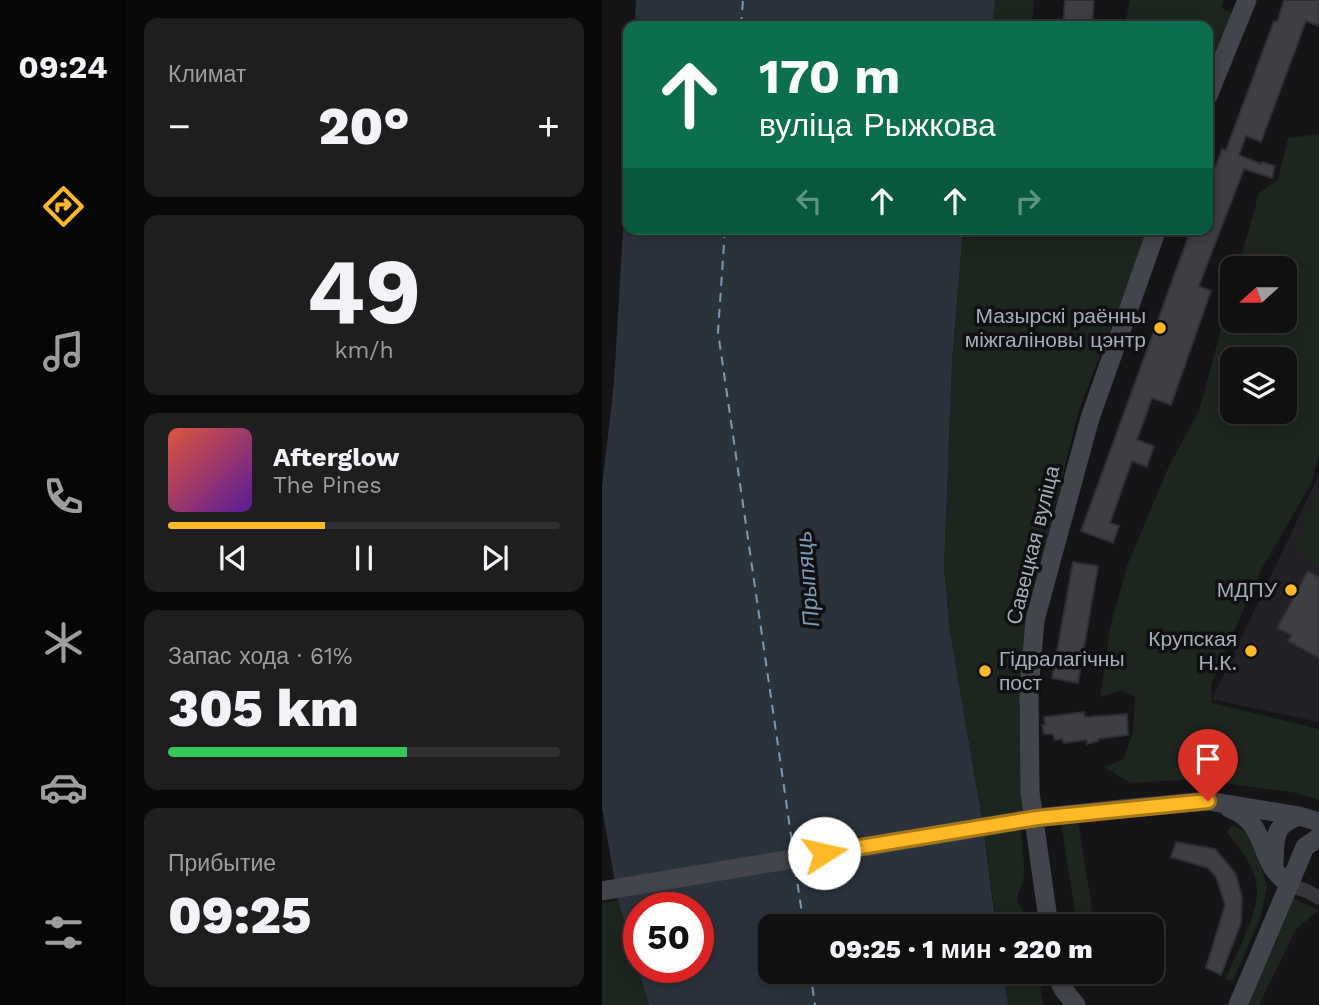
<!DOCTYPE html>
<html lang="ru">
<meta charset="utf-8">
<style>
body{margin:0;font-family:"Work Sans",sans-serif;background:#1e1e1f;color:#f1f3f6;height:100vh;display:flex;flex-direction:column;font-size:26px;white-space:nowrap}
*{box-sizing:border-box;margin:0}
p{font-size:23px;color:#9c9d9f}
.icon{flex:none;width:38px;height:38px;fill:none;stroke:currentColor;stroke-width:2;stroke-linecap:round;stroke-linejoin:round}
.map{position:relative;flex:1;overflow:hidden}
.side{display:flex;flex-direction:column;gap:18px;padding:18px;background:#090909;width:476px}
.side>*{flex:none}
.banner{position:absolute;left:21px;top:21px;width:590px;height:214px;border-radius:14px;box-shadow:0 4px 18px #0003,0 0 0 2px #303031;background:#0b6e4f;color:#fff;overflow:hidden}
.needle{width:46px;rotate:249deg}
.controls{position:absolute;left:618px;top:256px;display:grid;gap:14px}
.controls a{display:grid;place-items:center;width:77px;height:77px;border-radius:14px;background:#101011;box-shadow:0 4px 18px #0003,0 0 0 2px #303031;font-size:35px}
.speed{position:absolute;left:21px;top:892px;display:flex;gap:14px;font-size:35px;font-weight:700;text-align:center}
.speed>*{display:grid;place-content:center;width:91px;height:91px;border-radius:50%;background:#101011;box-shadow:0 4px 18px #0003,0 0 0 2px #303031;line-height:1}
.speed .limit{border:10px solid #d22;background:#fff;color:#111}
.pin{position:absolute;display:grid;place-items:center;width:60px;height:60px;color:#fff;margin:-72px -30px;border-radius:50% 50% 50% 0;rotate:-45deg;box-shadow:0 0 7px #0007}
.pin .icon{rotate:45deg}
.me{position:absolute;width:77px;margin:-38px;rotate:80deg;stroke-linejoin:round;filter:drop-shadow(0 0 5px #0008)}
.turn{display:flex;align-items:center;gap:24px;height:147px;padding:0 21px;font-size:32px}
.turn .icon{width:91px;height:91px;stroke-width:2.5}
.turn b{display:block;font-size:49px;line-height:60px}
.lanes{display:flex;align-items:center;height:66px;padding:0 21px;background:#0003;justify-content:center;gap:35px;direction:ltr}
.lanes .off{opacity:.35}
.big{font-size:52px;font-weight:800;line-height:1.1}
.side .card{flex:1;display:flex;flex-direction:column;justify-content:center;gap:10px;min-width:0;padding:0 24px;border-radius:14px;background:#1e1e1f}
.side .dial{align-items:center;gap:0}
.dial b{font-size:91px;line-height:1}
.song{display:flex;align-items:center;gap:21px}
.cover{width:84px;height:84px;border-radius:10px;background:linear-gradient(135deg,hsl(10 70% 55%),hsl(270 70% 35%))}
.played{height:7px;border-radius:4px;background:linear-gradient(90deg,#ffb924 40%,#303031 40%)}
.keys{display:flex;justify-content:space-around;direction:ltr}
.heat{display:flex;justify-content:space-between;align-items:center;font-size:38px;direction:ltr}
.charge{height:10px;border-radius:5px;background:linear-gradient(90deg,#34c759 61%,#303031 0)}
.trip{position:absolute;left:156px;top:914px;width:406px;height:70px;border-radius:14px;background:#101011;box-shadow:0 4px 18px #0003,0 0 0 2px #303031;font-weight:800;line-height:70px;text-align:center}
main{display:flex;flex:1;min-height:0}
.tabs{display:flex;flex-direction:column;width:126px;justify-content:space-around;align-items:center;background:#060607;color:#9c9d9f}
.tabs .icon{width:49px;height:49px}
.tabs .current{color:#ffb924}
.tabs b{font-size:32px;color:#f1f3f6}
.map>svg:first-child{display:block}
</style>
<main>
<nav class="tabs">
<b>09:24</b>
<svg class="icon current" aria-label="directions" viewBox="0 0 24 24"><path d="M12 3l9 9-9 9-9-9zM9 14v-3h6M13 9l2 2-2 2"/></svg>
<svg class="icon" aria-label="music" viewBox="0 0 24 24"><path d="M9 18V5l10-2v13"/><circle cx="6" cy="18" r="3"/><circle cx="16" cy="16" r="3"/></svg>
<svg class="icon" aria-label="phone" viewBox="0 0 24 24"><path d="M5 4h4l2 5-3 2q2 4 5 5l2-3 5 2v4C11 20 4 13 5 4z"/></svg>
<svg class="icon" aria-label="climate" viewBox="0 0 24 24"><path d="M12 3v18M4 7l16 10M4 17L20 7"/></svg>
<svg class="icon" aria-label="car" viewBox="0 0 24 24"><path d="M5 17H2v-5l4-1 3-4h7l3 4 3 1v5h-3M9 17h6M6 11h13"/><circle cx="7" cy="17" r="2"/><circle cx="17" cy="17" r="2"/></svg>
<svg class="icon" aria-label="filters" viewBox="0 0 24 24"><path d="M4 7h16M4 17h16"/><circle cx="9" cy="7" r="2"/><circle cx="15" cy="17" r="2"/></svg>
</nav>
<section class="side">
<div class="card"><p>Климат</p>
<div class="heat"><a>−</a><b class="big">20°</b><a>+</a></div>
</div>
<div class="card dial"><b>49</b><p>km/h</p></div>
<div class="card">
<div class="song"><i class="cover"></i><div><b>Afterglow</b><p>The Pines</p></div></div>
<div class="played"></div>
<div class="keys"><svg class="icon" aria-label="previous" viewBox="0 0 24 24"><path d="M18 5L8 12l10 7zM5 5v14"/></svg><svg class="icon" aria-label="pause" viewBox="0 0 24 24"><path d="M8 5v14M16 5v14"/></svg><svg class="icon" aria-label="next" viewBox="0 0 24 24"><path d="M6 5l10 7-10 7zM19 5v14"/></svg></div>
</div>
<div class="card"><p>Запас хода · 61%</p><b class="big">305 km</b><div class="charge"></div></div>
<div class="card"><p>Прибытие</p><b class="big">09:25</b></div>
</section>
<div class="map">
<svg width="717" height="1005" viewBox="0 0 717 1005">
<rect width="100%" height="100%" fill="#151517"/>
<path fill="#212024" d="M717,473V722L610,699L714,481Z"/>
<path fill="#1c251e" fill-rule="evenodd" d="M393,0H432L430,26H390Z
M528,0H622L620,8L631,14L606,81V26H523Z
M717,134V456L709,484L659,570L609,684L610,703L717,729V800L694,793L594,779L529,783L502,767L521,760L531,733L533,697L519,690L498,697L508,628L525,566L567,466L597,411L630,289V320H682V268H636L657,193L676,179L686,138ZM630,359H682V411H630Z
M361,229H548L477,409L424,626L417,711L424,811L380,819L348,632L342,569L350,362Z
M717,486V565C704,561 697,556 694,543Z
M476,820L490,909L486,914L479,916L473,911L459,823Z
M631,825L645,833L656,854L665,887L659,916L631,981L623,979C633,957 656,914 655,891C655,868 638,849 625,832Z
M419,830C420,846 424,864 421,881C420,886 416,891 416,896C415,909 426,914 428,926H395L382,835Z
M690,898L717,910L694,929L657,1005H644Z
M16,900L47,1005H0V903Z
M401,971H436L441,1005H406Z"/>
<path fill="#2a333c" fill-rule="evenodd" d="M34,0H393L390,26H33Z
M26,145V229H361L350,362L342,569L348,632L380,819L394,926H168V971H401L406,1005H47L16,900L0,807V487L12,383ZM37,908H96V968H37Z"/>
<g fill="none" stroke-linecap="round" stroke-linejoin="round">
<path stroke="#7999b6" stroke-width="2" stroke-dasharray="9 7" stroke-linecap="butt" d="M139,26L141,0
M123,229L116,332L191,849
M193,868L202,926
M208,971L213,1005"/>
</g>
<path fill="#3e3f44" stroke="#2e2e33" stroke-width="2" d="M463,0H492L490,26H461Z
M682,0H717V26L704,21L659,142L644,136L637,155L659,164L660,162L673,166L670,178L642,169L597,286L609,291L569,405L550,398L535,440L552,446L545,467L530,461L508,523L517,526L511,543L479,531L589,229H606V187L620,149L624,150L672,21L675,22Z
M471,562L496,566L476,683L450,678Z
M706,571L717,577V658L686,641L689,635L675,628Z
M482,712L483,717L525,714L526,735L496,739V741L485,744L484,740L462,743L460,739L453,740L451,734H442L440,725H443L442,717Z
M574,842L613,849L634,874L640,897L639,923L619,975L604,968L623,905L614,877L606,868L569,857Z"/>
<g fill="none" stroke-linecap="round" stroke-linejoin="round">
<path stroke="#35363c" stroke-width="14" d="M686,885L705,891L717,898"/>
<path stroke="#43454c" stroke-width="19" d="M606,96L645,0
M627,808C659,821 656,842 671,868C675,874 681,879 686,885
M520,809L606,801L697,816L717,822
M672,865C673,840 670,825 697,816
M447,926L428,792L427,691L433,620L488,418L555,229
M453,971L461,989L474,1005
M636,1005L703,847L717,837"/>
<path stroke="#43454c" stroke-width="19" d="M0,891L434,818L520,809"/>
</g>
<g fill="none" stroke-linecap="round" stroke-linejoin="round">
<defs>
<path id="route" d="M222,853L435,818L606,801"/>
</defs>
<use href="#route" stroke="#a67817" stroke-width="18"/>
<use href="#route" stroke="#ffb924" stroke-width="12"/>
</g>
<g fill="#ffb924" stroke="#101012" stroke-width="2.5">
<circle cx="558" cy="328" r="7"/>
<circle cx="689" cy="590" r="7"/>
<circle cx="649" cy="651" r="7"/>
<circle cx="383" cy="671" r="7"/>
</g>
<g text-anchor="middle" stroke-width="7" stroke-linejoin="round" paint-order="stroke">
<g font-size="21" fill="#a5abb8" stroke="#101012" text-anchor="end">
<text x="544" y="323">Мазырскі раённы<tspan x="544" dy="24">міжгаліновы цэнтр</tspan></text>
<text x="675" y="597">МДПУ</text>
<text x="635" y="646">Крупская<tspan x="635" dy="24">Н.К.</tspan></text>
<text x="397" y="666" text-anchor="start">Гідралагічны<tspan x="397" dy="24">пост</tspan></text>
</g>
<g font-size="21" fill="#a5abb8" stroke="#101012">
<text transform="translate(431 545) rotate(-76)" y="7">Савецкая вуліца</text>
</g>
<g font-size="23" font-style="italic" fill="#7999b6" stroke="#101012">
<text transform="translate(205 579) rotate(-95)" y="8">Прыпяць</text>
</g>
</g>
</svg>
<div class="controls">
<a><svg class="needle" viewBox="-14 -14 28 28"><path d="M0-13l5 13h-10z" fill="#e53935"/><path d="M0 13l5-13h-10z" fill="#9c9d9f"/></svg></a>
<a><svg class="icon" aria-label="layers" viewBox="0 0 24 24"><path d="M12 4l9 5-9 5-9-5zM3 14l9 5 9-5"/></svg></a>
</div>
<div class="speed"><div class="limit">50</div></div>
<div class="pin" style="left:606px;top:801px;background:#d93025"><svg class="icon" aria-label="arrive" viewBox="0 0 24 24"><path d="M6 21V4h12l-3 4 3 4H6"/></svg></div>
<svg class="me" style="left:222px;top:853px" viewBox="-20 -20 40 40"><circle r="19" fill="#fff"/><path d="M0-13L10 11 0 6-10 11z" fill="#ffb924"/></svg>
<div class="trip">09:25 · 1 мин · 220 m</div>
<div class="banner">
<div class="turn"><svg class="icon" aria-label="ahead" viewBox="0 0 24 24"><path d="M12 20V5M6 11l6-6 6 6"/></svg><div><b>170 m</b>вуліца Рыжкова</div></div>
<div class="lanes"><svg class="icon off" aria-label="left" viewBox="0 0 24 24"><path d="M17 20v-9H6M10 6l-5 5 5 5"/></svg><svg class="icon" aria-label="ahead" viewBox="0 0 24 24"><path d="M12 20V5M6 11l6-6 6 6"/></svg><svg class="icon" aria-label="ahead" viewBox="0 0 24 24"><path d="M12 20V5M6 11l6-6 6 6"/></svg><svg class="icon off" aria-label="right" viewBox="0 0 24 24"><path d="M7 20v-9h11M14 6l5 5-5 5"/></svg></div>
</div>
</div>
</main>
